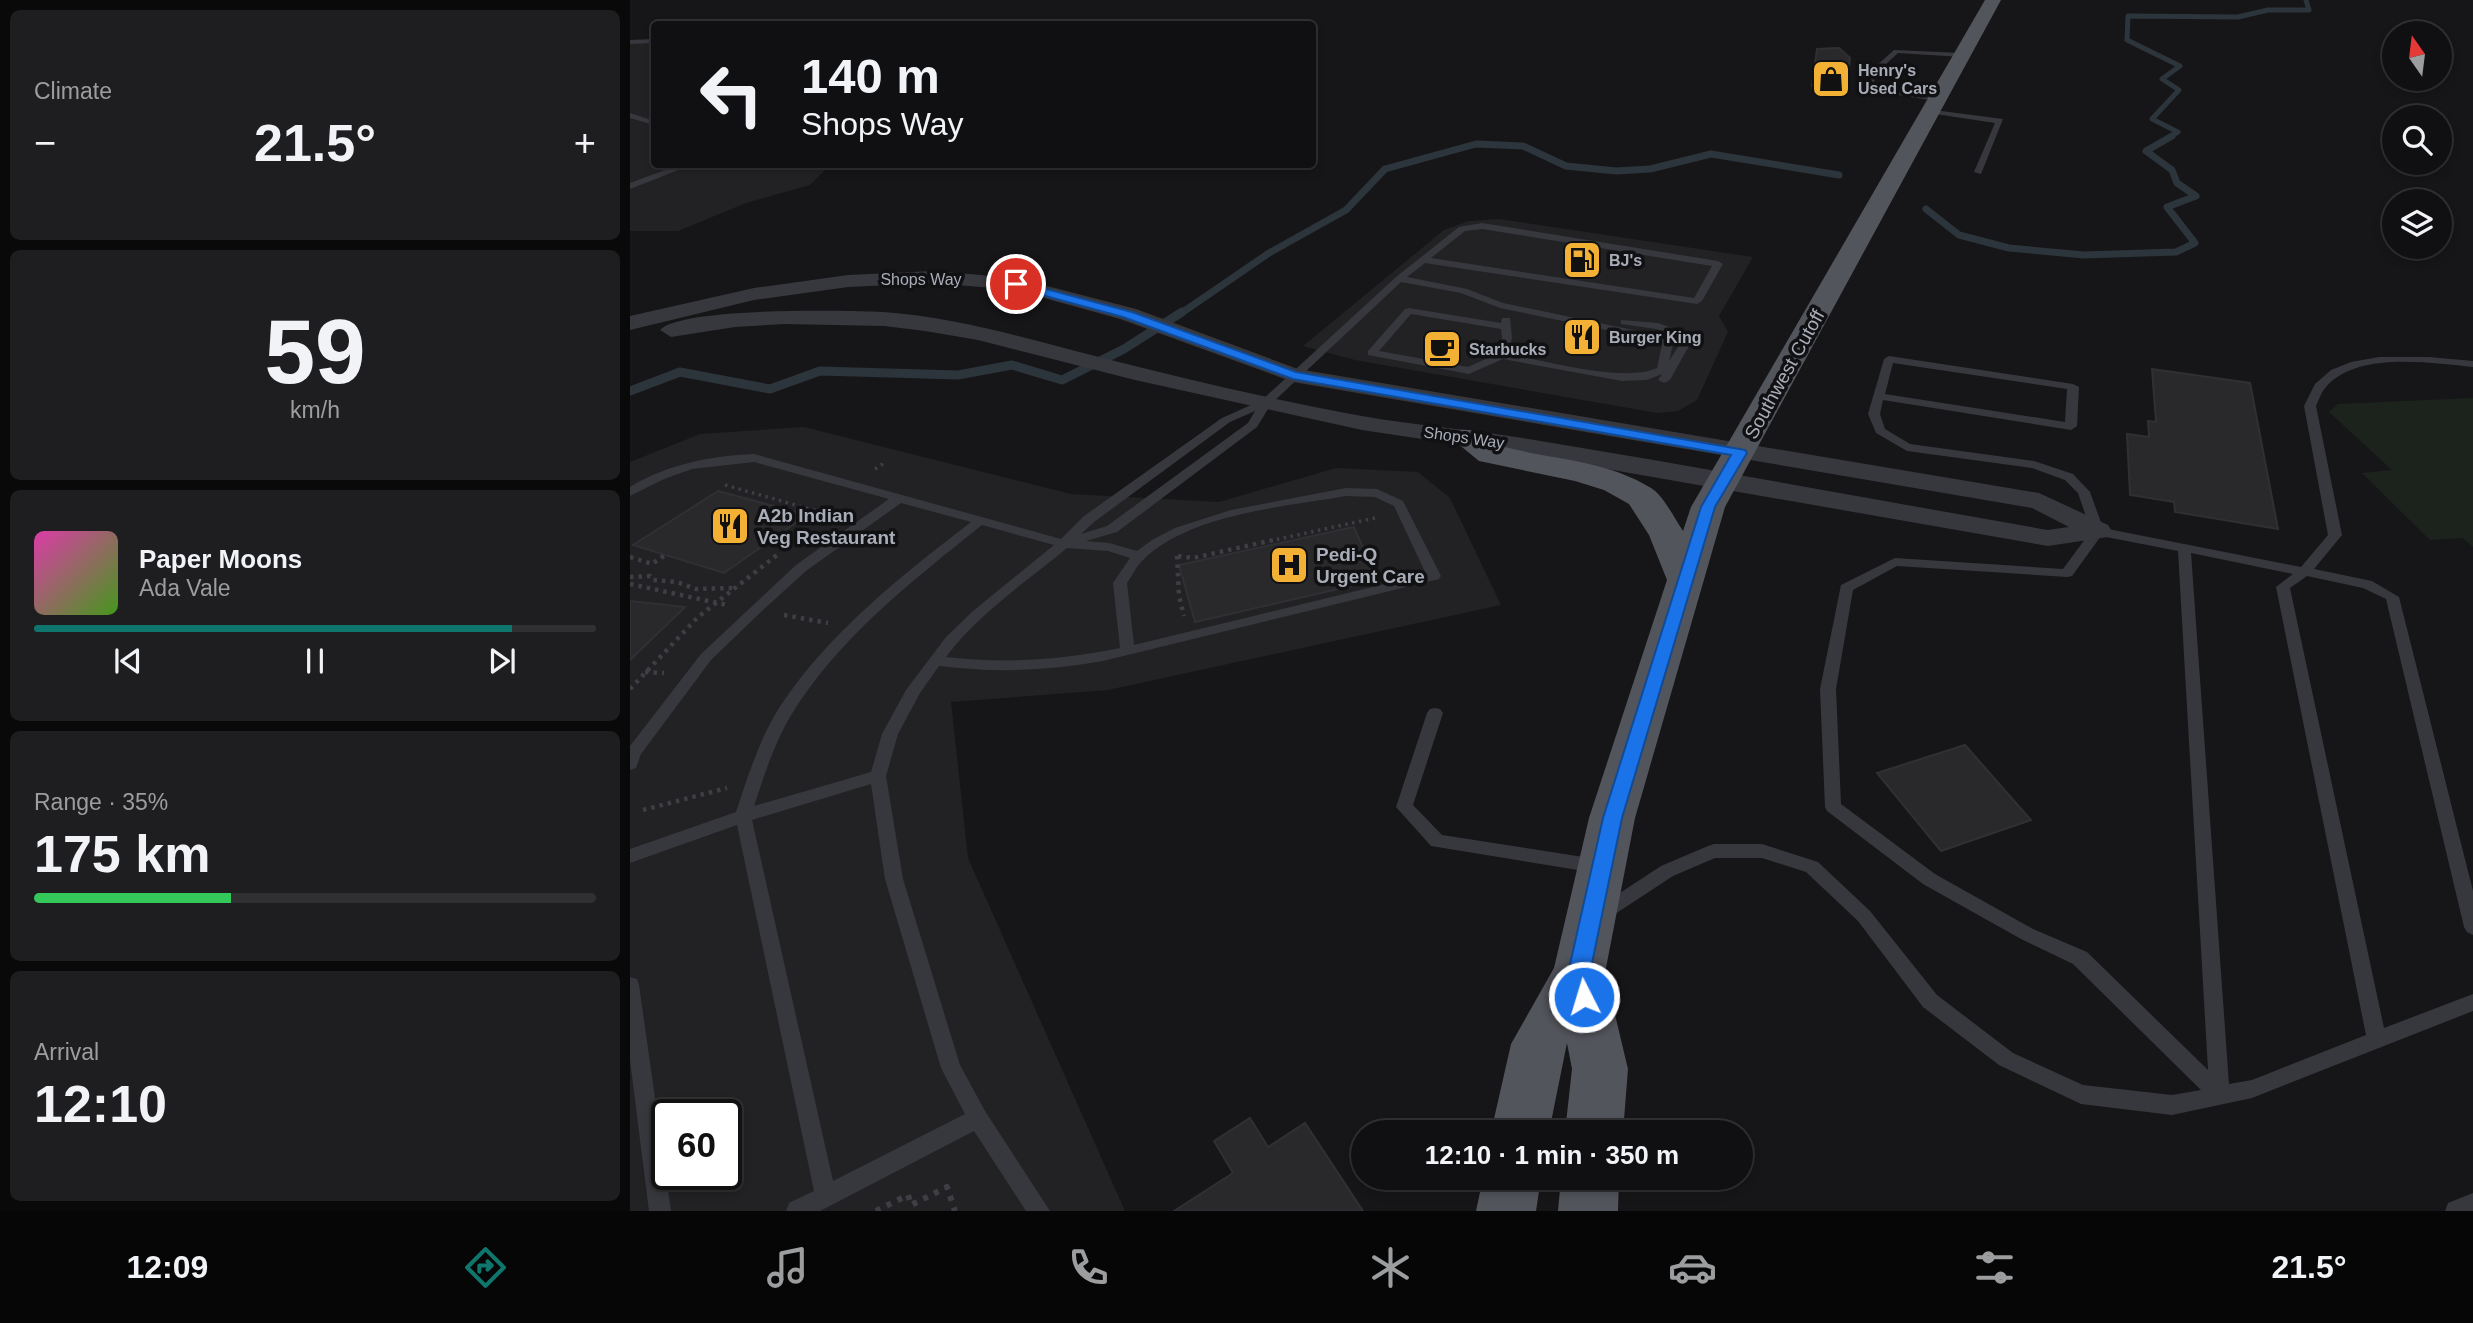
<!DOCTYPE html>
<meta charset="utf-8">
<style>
body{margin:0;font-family:Arial,sans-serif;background:#1e1e20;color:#f1f3f6;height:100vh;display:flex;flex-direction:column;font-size:26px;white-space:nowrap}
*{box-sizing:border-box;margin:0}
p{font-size:23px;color:#9c9d9f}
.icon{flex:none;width:38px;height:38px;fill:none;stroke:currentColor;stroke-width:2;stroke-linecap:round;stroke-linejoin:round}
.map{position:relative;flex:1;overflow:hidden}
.drawer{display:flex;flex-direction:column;gap:10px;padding:10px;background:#09090a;width:630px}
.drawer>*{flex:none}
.hud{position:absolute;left:21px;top:21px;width:665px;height:147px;border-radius:7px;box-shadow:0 4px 10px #0003,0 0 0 2px #303032;background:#101012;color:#f1f3f6;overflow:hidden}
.needle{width:46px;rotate:346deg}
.tools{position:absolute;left:1752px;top:21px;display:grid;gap:14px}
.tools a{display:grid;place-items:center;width:70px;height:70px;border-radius:50%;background:#101012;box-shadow:0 4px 10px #0003,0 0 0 2px #303032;font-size:35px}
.speed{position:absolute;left:21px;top:1099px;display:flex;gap:14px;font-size:35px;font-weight:700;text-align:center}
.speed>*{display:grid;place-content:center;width:91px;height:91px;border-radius:50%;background:#101012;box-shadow:0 4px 10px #0003,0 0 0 2px #303032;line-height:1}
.speed .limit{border:4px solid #111;border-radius:10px;background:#fff;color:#111}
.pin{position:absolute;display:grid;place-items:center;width:60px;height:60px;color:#fff;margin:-30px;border:4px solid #fff;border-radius:50%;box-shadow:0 2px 7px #0007}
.me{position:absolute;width:77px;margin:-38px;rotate:355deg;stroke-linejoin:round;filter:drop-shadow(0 0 5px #0008)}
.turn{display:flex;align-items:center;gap:24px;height:147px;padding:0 35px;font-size:32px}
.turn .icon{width:91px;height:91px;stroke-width:2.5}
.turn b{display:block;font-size:49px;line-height:60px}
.big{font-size:52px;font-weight:800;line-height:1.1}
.drawer .card{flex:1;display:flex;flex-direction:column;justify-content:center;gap:10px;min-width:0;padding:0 24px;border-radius:10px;background:#1e1e20}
.drawer .dial{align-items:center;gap:0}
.dial b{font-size:91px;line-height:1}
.song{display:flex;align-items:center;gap:21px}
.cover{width:84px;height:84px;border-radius:10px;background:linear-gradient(135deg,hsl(320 70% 55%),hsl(100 70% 35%))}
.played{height:7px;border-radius:4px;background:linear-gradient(90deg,#0f766e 85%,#303032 85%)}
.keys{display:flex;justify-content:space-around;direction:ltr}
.heat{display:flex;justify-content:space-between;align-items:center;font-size:38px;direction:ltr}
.charge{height:10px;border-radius:5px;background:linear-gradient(90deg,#34c759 35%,#303032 0)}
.trip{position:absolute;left:721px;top:1120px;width:402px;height:70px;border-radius:35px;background:#101012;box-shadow:0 4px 10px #0003,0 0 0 2px #303032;font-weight:800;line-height:70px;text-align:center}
.tab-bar{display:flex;height:112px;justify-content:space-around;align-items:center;background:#060607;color:#9c9d9f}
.tab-bar .icon{width:49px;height:49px}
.tab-bar .active{color:#0f766e}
.tab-bar b{font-size:32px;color:#f1f3f6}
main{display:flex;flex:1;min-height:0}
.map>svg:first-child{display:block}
</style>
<main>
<section class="drawer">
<div class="card"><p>Climate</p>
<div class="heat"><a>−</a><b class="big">21.5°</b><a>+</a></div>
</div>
<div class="card dial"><b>59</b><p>km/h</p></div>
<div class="card">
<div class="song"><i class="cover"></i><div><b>Paper Moons</b><p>Ada Vale</p></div></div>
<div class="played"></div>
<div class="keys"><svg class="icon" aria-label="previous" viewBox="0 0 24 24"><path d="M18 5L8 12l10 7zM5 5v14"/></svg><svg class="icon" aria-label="pause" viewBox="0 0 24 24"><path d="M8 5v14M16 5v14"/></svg><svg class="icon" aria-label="next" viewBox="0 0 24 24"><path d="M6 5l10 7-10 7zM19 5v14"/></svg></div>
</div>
<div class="card"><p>Range · 35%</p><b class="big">175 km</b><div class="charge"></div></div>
<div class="card"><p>Arrival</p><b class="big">12:10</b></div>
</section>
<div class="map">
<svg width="1843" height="1211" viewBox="0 0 1843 1211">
<rect width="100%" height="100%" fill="#161618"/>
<path fill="#222225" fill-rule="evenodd" d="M24,41V164L200,165L180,185L116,203L48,231H0V42Z
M869,219L1123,257L1089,316L1098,332L1067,400L1048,411L1027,413L725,360L673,346L814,230L839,221Z
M174,427L441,494L589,502L706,468L788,472L820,498L871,605L478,690L321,702L338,858L495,1211H0V462L70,434ZM37,1115H96V1174H37Z"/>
<path fill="#1c231d" d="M1843,398V547L1833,538L1800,540L1732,473L1762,470L1699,412L1708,404Z"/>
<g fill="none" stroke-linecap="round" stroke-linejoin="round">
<path stroke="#2c353c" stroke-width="5" d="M1539,138L1548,132L1522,119L1549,90L1532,79L1550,66L1497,40L1498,16L1608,17L1638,10H1679L1676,0"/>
<path stroke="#2c353c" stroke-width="7" d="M1296,209L1329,235L1379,248L1454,255L1546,252L1565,243L1537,207L1566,196L1547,183L1542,170L1516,151L1542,136
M550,314L639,253L716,210L755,169L846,144L893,146L936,166L986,171L1020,169L1081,154L1209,175"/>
<path stroke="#2c353c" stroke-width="9" d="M0,391L50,372L140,389L190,371L328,375L382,365L432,380L494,349L552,312"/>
</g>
<path fill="#29292c" stroke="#303034" stroke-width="2" d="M1209,48L1220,58L1217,88L1182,86L1187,49Z
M1522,369L1620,383L1648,529L1545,512L1544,502L1500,495L1497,434L1519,437L1518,421L1526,422Z
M88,491L177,515L94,573L3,545Z
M724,527L747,580L565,622L549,565Z
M0,601L55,607L0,660Z
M1335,745L1401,820L1311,851L1247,773Z
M620,1118L638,1147L675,1123L733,1211H544L603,1173L584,1141Z"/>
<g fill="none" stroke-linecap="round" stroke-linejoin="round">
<path stroke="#3d3f44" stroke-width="3.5" stroke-dasharray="2.5 4.5" stroke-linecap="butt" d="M245,469L256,462
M95,485L201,515
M640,541L745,518"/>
<path stroke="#3d3f44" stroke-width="4.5" stroke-dasharray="3.5 5" stroke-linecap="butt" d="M547,556L549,596L554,616
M548,556L563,558L648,539
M0,557L22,564L35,555
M0,577L20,576L23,580L47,582L66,589L103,588
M0,584L97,605
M154,615L198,623
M15,672L34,673
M0,689L68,617L147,555
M13,810L97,788"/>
<path stroke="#3d3f44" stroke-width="6" stroke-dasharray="5 7" stroke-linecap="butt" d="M246,1211L278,1195L281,1205L317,1187L325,1211"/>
<path fill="#37383d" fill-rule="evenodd" d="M24,39V43L0,44V40Z
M1264,50L1332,53L1335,55L1332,57L1268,53L1244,75L1245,84L1257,89L1309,97L1310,99L1306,101L1255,93L1239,87L1236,75Z
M1296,109L1373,119L1351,174L1344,172L1365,123L1299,113H1296Z
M0,113L24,121V125L0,118Z
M51,164H64L0,189V183Z
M852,223L1088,261L1093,264L1072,301L1067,304L795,263L777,277L837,289L873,303L1027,335L1043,344L1039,361L1050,344V338L1026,329L991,324V320L1028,323L1059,334L1060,344L1040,380L1034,383L1028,380L1032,374L1017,380L992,381L873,359L839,374L738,355V351L775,309L779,308L871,323L872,318H880L882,338L878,354C915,361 995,383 1027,368L1032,345L1020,339L870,308L831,293L771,282L641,404L627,427L487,532L456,541L479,543L507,551L522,540L545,528L601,510L716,488L747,489L773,501L811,576L809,579L473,661C418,671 365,673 309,666L290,693L268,734L256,776L273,879L330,1065L355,1111L420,1211H396L344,1131L190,1211H156L159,1203L184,1191L107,825L0,863V849L106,812C118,776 129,740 149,708C198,633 271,576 341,522L271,503L176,571L133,610L81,660L11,754L6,768L0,770V746L71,654L166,565L259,499L124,462L62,469L34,479L0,496V487C38,464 80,456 124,454L431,539L454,516L592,418L632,400L766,277L829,227ZM852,229L1082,266L1064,298L801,258L835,231ZM781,314L871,329L872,338L867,354L838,367L749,351ZM625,411L618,423L477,526L451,534L464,522L600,422ZM716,496L745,497L764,506L796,574L504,645L497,583C502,576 506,567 512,561C558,514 654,507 716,496ZM352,525L424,545L343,611L316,637L276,690L252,734L241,772L124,806C134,776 144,744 160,717C207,639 282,581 352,525ZM437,548L478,551L500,558L483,583L490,648C432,660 375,664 316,657C348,614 396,582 437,548ZM241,784L255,879L311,1068L335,1114L203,1181L122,820Z
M1259,356L1443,384L1449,387L1447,426L1441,430L1253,400L1250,414L1255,429L1280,444L1404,461L1443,474L1460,492L1473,528L1671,567L1698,535L1674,406L1685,384L1701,370L1721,362L1749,357H1799L1843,361V367C1801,363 1727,351 1696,387C1691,392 1689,400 1686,406L1712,535L1684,569L1742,581L1769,597L1843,891V935L1837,932L1834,927L1756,599L1733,588L1677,576L1660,588L1754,1028L1843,994V1011L1622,1098L1542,1115L1451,1104L1369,1065L1293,1007L1228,921L1176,872L1132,858H1085L1043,876L979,918L973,920L967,918L964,913L967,908L1031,866L1078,846L1084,844H1132L1188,862L1240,911L1307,995L1383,1053L1453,1085L1542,1095L1571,1090L1443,964L1391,939L1293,884L1197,811L1195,807L1190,689L1211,585L1265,558L1433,569L1461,531L1448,493L1435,480L1402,468L1277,451L1246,433L1238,414L1254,359ZM1263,363L1437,389L1435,422L1255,394ZM1471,536L1548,551L1578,1070L1457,952L1403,929L1305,874L1211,804L1206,689L1223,590L1267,566L1437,577L1442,576ZM1561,553L1663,574L1646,587L1736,1035L1622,1080L1599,1084Z
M805,708L810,709L813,713L783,805L812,835L966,859L972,861L975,866L972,871L966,873L801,846L766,807L797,713L800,709Z
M0,977L7,979L9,985L41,1211H19L0,1060Z
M1843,1193V1211H1815L1818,1203Z"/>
<path fill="#37383d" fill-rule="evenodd" d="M304,271L386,278L506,309L668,369L1409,493L1478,525L1482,531L1478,537L1418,546L886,453L732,430L505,380L348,340L295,331L254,326L154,324L105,327L41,337L30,330C51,307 217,310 253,312C327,317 398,339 469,357C555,379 644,400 732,416C783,425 835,429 886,437C1064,466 1241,499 1418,530L1439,527L1402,508L663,382L490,319L385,290L304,283L218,287L124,300L0,330V316L124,288L218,275Z"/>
<path fill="#53555c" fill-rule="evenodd" d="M1355,0H1371L1095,507L1005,818L975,973L998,1069L993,1132H935L942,1069L937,1043L919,1132H861L881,1044L924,968L959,818L1037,580L1019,535L999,504L974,490L945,481L849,461L821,438L826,431C848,425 855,441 875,447C924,460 976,460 1021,488C1034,496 1044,518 1053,531L1061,507Z
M853,1178H911L906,1211H846Z
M931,1178H989L988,1211H928Z"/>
</g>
<path fill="#1a73e8" stroke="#114b97" stroke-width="2" d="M386,281L502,312L666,372L1115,450L1117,453L1085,507L992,818L960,973L965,997L962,1004L954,1007L946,1004L938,973L973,818L1071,507L1101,455L663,379L493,317L382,287L380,284Z"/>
<defs>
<symbol id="shop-square" viewBox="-11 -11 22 22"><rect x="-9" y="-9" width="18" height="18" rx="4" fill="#f2b134" stroke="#111113"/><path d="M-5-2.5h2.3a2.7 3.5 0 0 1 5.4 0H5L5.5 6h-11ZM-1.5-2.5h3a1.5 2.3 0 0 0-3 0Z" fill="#111"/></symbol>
<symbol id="fuel-square" viewBox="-11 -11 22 22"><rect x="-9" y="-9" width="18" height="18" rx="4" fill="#f2b134" stroke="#111113"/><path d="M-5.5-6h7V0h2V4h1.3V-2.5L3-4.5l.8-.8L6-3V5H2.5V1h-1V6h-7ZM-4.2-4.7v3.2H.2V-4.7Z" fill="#111"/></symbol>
<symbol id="restaurant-square" viewBox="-11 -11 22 22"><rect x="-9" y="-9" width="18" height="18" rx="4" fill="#f2b134" stroke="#111113"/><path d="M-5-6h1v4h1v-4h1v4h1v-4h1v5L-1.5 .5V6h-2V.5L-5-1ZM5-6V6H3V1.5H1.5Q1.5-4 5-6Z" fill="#111"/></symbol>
<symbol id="cafe-square" viewBox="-11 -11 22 22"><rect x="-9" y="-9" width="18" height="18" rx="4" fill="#f2b134" stroke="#111113"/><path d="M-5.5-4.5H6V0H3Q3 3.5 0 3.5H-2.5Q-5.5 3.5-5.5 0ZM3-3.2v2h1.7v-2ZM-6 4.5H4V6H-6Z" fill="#111"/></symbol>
<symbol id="hospital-square" viewBox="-11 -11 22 22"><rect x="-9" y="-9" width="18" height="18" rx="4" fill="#f2b134" stroke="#111113"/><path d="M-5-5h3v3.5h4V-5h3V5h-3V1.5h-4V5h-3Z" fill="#111"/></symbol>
</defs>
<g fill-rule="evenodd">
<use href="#shop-square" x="1179" y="57" width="44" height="44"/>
<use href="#fuel-square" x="930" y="238" width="44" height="44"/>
<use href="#restaurant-square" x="930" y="315" width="44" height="44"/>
<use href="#cafe-square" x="790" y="327" width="44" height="44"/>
<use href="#restaurant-square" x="78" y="504" width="44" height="44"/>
<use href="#hospital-square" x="637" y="543" width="44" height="44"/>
</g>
<g text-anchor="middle" stroke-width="7" stroke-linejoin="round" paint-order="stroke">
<g font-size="16" font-weight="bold" fill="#a8adb8" stroke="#111113" text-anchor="start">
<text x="1228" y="76">Henry's<tspan x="1228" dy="18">Used Cars</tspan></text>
<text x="979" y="266">BJ's</text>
<text x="979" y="343">Burger King</text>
<text x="839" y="355">Starbucks</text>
</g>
<g font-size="16" fill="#a8adb8" stroke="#111113">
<text x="291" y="285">Shops Way</text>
<text transform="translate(834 437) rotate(8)" y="6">Shops Way</text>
</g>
<g font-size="19" fill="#a8adb8" stroke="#111113">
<text transform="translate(1154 374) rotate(-61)" y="7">Southwest Cutoff</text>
</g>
<g font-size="19" font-weight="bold" fill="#a8adb8" stroke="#111113" text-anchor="start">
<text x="127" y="522">A2b Indian<tspan x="127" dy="22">Veg Restaurant</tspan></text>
<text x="686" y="561">Pedi-Q<tspan x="686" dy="22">Urgent Care</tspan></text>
</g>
</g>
</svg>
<div class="tools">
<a><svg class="needle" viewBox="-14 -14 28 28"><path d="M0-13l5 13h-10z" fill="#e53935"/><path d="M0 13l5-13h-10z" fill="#9c9d9f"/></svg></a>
<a><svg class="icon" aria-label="search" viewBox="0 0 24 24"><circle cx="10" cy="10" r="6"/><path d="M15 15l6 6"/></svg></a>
<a><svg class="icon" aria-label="layers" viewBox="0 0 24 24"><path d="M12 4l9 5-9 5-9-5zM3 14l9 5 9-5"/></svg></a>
</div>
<div class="speed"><div class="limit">60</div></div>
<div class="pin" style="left:386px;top:284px;background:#d93025"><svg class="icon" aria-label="arrive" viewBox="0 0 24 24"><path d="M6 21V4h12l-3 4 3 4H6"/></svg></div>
<svg class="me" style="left:954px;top:997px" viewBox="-20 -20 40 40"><circle r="17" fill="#1a73e8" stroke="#fff" stroke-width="3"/><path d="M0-11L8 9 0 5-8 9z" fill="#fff"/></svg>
<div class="trip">12:10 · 1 min · 350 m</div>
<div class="hud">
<div class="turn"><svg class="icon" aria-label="left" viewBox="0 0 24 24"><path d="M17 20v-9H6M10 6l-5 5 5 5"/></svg><div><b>140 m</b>Shops Way</div></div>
</div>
</div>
</main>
<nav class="tab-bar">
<b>12:09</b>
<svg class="icon active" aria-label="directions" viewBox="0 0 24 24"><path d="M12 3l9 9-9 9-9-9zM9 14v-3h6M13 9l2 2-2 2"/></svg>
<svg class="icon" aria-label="music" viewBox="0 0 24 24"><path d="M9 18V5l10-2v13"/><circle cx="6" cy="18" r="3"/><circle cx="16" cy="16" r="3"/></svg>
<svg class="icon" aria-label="phone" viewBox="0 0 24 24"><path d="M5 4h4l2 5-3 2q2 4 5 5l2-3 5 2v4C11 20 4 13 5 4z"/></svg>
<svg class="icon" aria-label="climate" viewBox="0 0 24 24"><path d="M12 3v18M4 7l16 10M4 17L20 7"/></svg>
<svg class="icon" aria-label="car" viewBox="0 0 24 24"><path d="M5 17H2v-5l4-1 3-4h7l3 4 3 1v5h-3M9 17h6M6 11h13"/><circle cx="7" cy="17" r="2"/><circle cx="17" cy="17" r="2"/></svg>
<svg class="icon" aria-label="filters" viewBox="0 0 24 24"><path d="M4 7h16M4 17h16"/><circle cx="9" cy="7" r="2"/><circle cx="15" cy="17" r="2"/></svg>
<b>21.5°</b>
</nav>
